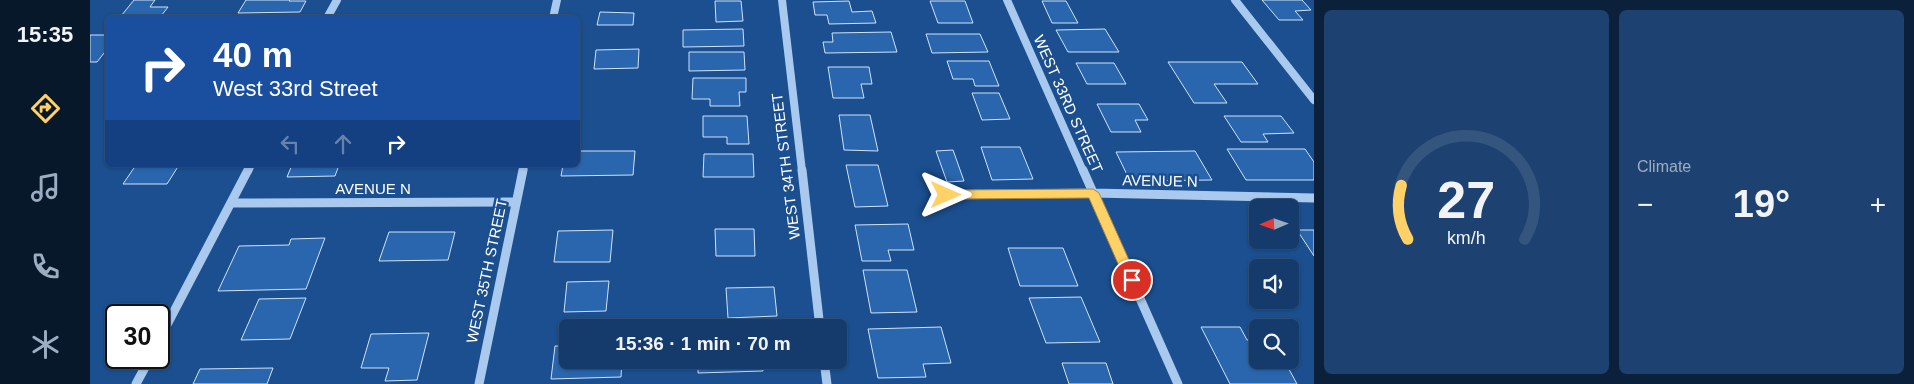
<!DOCTYPE html>
<meta charset="utf-8">
<style>
body{margin:0;font-family:Helvetica,sans-serif;background:#1d4271;color:#f1f3f6;height:100vh;display:flex;flex-direction:column;font-size:19px;white-space:nowrap}
*{box-sizing:border-box;margin:0}
p{font-size:16px;color:#9dadc1}
.icon{flex:none;width:28px;height:28px;fill:none;stroke:currentColor;stroke-width:2;stroke-linecap:round;stroke-linejoin:round}
.map{position:relative;flex:1;overflow:hidden}
.drawer{display:flex;flex-direction:column;gap:10px;padding:10px;background:#0b203b;width:600px}
.drawer>*{flex:none}
.hud{position:absolute;left:15px;top:15px;width:475px;height:152px;border-radius:8px;box-shadow:0 1px 4px #0004,0 0 0 1px #33557e;background:#1a4fa0;color:#fff;overflow:hidden}
.needle{width:32px;rotate:268deg}
.tools{position:absolute;left:1159px;top:199px;display:grid;gap:10px}
.tools a{display:grid;place-items:center;width:50px;height:50px;border-radius:8px;background:#143b6b;box-shadow:0 1px 4px #0004,0 0 0 1px #33557e;font-size:25px}
.speed{position:absolute;left:15px;top:304px;display:flex;gap:10px;font-size:25px;font-weight:700;text-align:center}
.speed>*{display:grid;place-content:center;width:65px;height:65px;border-radius:50%;background:#143b6b;box-shadow:0 1px 4px #0004,0 0 0 1px #33557e;line-height:1}
.speed .limit{border:2px solid #111;border-radius:8px;background:#fff;color:#111}
.pin{position:absolute;display:grid;place-items:center;width:42px;height:42px;color:#fff;margin:-21px;border:2px solid #fff;border-radius:50%;box-shadow:0 1px 5px #0007}
.me{position:absolute;width:55px;margin:-28px;rotate:90deg;stroke-linejoin:round;filter:drop-shadow(0 0 4px #0008)}
.turn{display:flex;align-items:center;gap:18px;height:105px;padding:0 25px;font-size:22px}
.turn .icon{width:65px;height:65px;stroke-width:2.5}
.turn b{display:block;font-size:35px;line-height:42px}
.lanes{display:flex;align-items:center;height:48px;padding:0 25px;background:#0003;justify-content:center;gap:25px;direction:ltr}
.lanes .off{opacity:.35}
.big{font-size:38px;font-weight:700;line-height:1.1}
.drawer .card{flex:1;display:flex;flex-direction:column;justify-content:center;gap:8px;min-width:0;padding:0 18px;border-radius:8px;background:#1d4271}
.drawer .dial{align-items:center;gap:0}
.dial svg{height:130px;overflow:visible;fill:none;stroke:#33557e;stroke-width:7;stroke-linecap:round;text-anchor:middle}
.dial text{fill:#f1f3f6;stroke:none}
.heat{display:flex;justify-content:space-between;align-items:center;font-size:28px;direction:ltr}
.drawer .tiles{flex:1;display:grid;gap:10px;grid-template-columns:repeat(2,1fr)}
.trip{position:absolute;left:469px;top:319px;width:288px;height:50px;border-radius:8px;background:#143b6b;box-shadow:0 1px 4px #0004,0 0 0 1px #33557e;font-weight:700;line-height:50px;text-align:center}
main{display:flex;flex:1;min-height:0}
.dock{display:flex;flex-direction:column;width:90px;justify-content:space-around;align-items:center;background:#08182b;color:#9dadc1}
.dock .icon{width:35px;height:35px}
.dock .current{color:#ffd166}
.dock b{font-size:22px;color:#f1f3f6}
.map>svg:first-child{display:block}
</style>
<main>
<nav class="dock">
<b>15:35</b>
<svg class="icon current" aria-label="directions" viewBox="0 0 24 24"><path d="M12 3l9 9-9 9-9-9zM9 14v-3h6M13 9l2 2-2 2"/></svg>
<svg class="icon" aria-label="music" viewBox="0 0 24 24"><path d="M9 18V5l10-2v13"/><circle cx="6" cy="18" r="3"/><circle cx="16" cy="16" r="3"/></svg>
<svg class="icon" aria-label="phone" viewBox="0 0 24 24"><path d="M5 4h4l2 5-3 2q2 4 5 5l2-3 5 2v4C11 20 4 13 5 4z"/></svg>
<svg class="icon" aria-label="climate" viewBox="0 0 24 24"><path d="M12 3v18M4 7l16 10M4 17L20 7"/></svg>
</nav>
<div class="map">
<svg width="1224" height="384" viewBox="0 0 1224 384">
<rect width="100%" height="100%" fill="#1b4f8f"/>
<path fill="#2a66ad" stroke="#cfe3fa" d="M44,0H65L60,7H78L71,16H31Z
M156,0H200L199,1H216L210,12L148,13Z
M1172,0H1212L1221,10L1205,11L1213,20H1189Z
M625,1H651L653,21L626,22Z
M759,1L762,12L782,11L786,23L739,24L737,15H725L723,2Z
M840,1H875L883,23H848Z
M952,1H976L988,23H962Z
M510,12L544,13L543,25H507Z
M653,29L654,46L593,47V30Z
M1015,29L1029,52H978L966,30Z
M801,32L807,52L735,53L733,42H743L742,33Z
M836,34H890L898,52L842,53Z
M0,35H18V48L7,62H0Z
M549,49L548,68L504,69L506,50Z
M599,52H654L655,70L599,71Z
M857,61H899L909,86H885L883,79H863Z
M1078,62H1152L1168,84H1124L1137,103H1104Z
M986,63H1024L1036,84H997Z
M738,67H779L782,84H771L774,98H743Z
M603,78H656V92H649L650,106H620V99H602Z
M882,93H909L920,119L892,120Z
M1007,104H1049L1058,120H1045L1051,132H1021Z
M749,115H780L788,151L754,150Z
M613,116H657L659,144H637V137H613Z
M1134,116H1191L1204,133L1173,134L1178,142H1151Z
M891,147H930L943,179L902,180Z
M1137,149H1215L1224,162V180H1156Z
M863,150L874,181L857,182L846,151Z
M488,151H545L543,175L471,176L473,165H488Z
M1105,151L1122,180L1040,181L1026,152Z
M614,154H663L664,177H613Z
M46,165H89L77,184H33Z
M202,165H249L245,176L197,177Z
M756,165H788L798,206L765,207Z
M818,224L824,250H798L801,261H772L765,225Z
M625,229H664L665,256H626Z
M523,230L520,262H464L468,231Z
M1207,230H1224V256Z
M299,232H365L358,260L289,261Z
M235,238L216,289L128,291L149,246L199,245L201,239Z
M918,248H973L988,286H930Z
M773,270H817L827,312L781,313Z
M519,281L516,311L474,312L477,282Z
M684,287L687,316L638,318L636,288Z
M991,297L1010,342L956,343L939,298Z
M216,298L200,339L151,340L169,299Z
M851,327L861,363L833,364L836,377L788,378L778,329Z
M1111,327H1150L1157,340H1168V360H1194L1207,384H1140Z
M339,333L327,380L295,381L299,368H271L281,334Z
M465,346H478V360H532L531,377L461,379Z
M608,360H672L673,371L608,373Z
M972,363H1016L1023,384H979Z
M183,368L177,384H103L110,369Z"/>
<g fill="none" stroke-linecap="round" stroke-linejoin="round">
<path stroke="#a9c9ee" stroke-width="8" d="M692,0L712,171
M917,0L993,171
M1145,0L1224,100
M237,18L247,0
M463,18L467,0
M158,171L161,165
M433,171L434,165"/>
<path stroke="#a9c9ee" stroke-width="9" d="M712,170L730,328
M993,170L1088,384
M856,195L1003,193L1224,198
M141,203L426,202
M69,340L158,170
M734,360L737,384
M46,384L60,358
M389,384L433,170"/>
</g>
<path fill="#ffd166" stroke="#a68842" d="M1003,189L1009,193L1048,280L1046,284L1042,285L1037,284L999,198L856,199L850,195L856,190Z"/>
<g text-anchor="middle" stroke-width="5" stroke-linejoin="round" paint-order="stroke">
<g font-size="15" fill="#fff" stroke="#1b4f8f">
<text transform="translate(978 104) rotate(66)" y="5">WEST 33RD STREET</text>
<text transform="translate(696 166) rotate(-97)" y="5">WEST 34TH STREET</text>
<text transform="translate(1070 181) rotate(1)" y="5">AVENUE N</text>
<text x="283" y="194">AVENUE N</text>
<text transform="translate(397 271) rotate(-78)" y="5">WEST 35TH STREET</text>
</g>
</g>
</svg>
<div class="tools">
<a><svg class="needle" viewBox="-14 -14 28 28"><path d="M0-13l5 13h-10z" fill="#e53935"/><path d="M0 13l5-13h-10z" fill="#9dadc1"/></svg></a>
<a><svg class="icon" aria-label="sound" viewBox="0 0 24 24"><path d="M4 9h4l5-4v14l-5-4H4zM17 9q2 3 0 6"/></svg></a>
<a><svg class="icon" aria-label="search" viewBox="0 0 24 24"><circle cx="10" cy="10" r="6"/><path d="M15 15l6 6"/></svg></a>
</div>
<div class="speed"><div class="limit">30</div></div>
<div class="pin" style="left:1042px;top:280px;background:#d93025"><svg class="icon" aria-label="arrive" viewBox="0 0 24 24"><path d="M6 21V4h12l-3 4 3 4H6"/></svg></div>
<svg class="me" style="left:856px;top:195px" viewBox="-20 -20 40 40"><path d="M0-17L14 15 0 8-14 15z" fill="#ffd166" stroke="#fff" stroke-width="4"/></svg>
<div class="trip">15:36 · 1 min · 70 m</div>
<div class="hud">
<div class="turn"><svg class="icon" aria-label="right" viewBox="0 0 24 24"><path d="M7 20v-9h11M14 6l5 5-5 5"/></svg><div><b>40 m</b>West 33rd Street</div></div>
<div class="lanes"><svg class="icon off" aria-label="left" viewBox="0 0 24 24"><path d="M17 20v-9H6M10 6l-5 5 5 5"/></svg><svg class="icon off" aria-label="ahead" viewBox="0 0 24 24"><path d="M12 20V5M6 11l6-6 6 6"/></svg><svg class="icon" aria-label="right" viewBox="0 0 24 24"><path d="M7 20v-9h11M14 6l5 5-5 5"/></svg></div>
</div>
</div>
<section class="drawer">
<div class="tiles">
<div class="card dial"><svg viewBox="0 0 100 80">
<path d="M14 69A42 42 0 1 1 86 69"/>
<path d="M14 69A42 42 0 0 1 10 36" stroke="#ffd166"/>
<text x="50" y="56" font-size="32" font-weight="700">27</text>
<text x="50" y="72" font-size="11">km/h</text>
</svg></div>
<div class="card"><p>Climate</p>
<div class="heat"><a>−</a><b class="big">19°</b><a>+</a></div>
</div>
</div>
</section>
</main>
